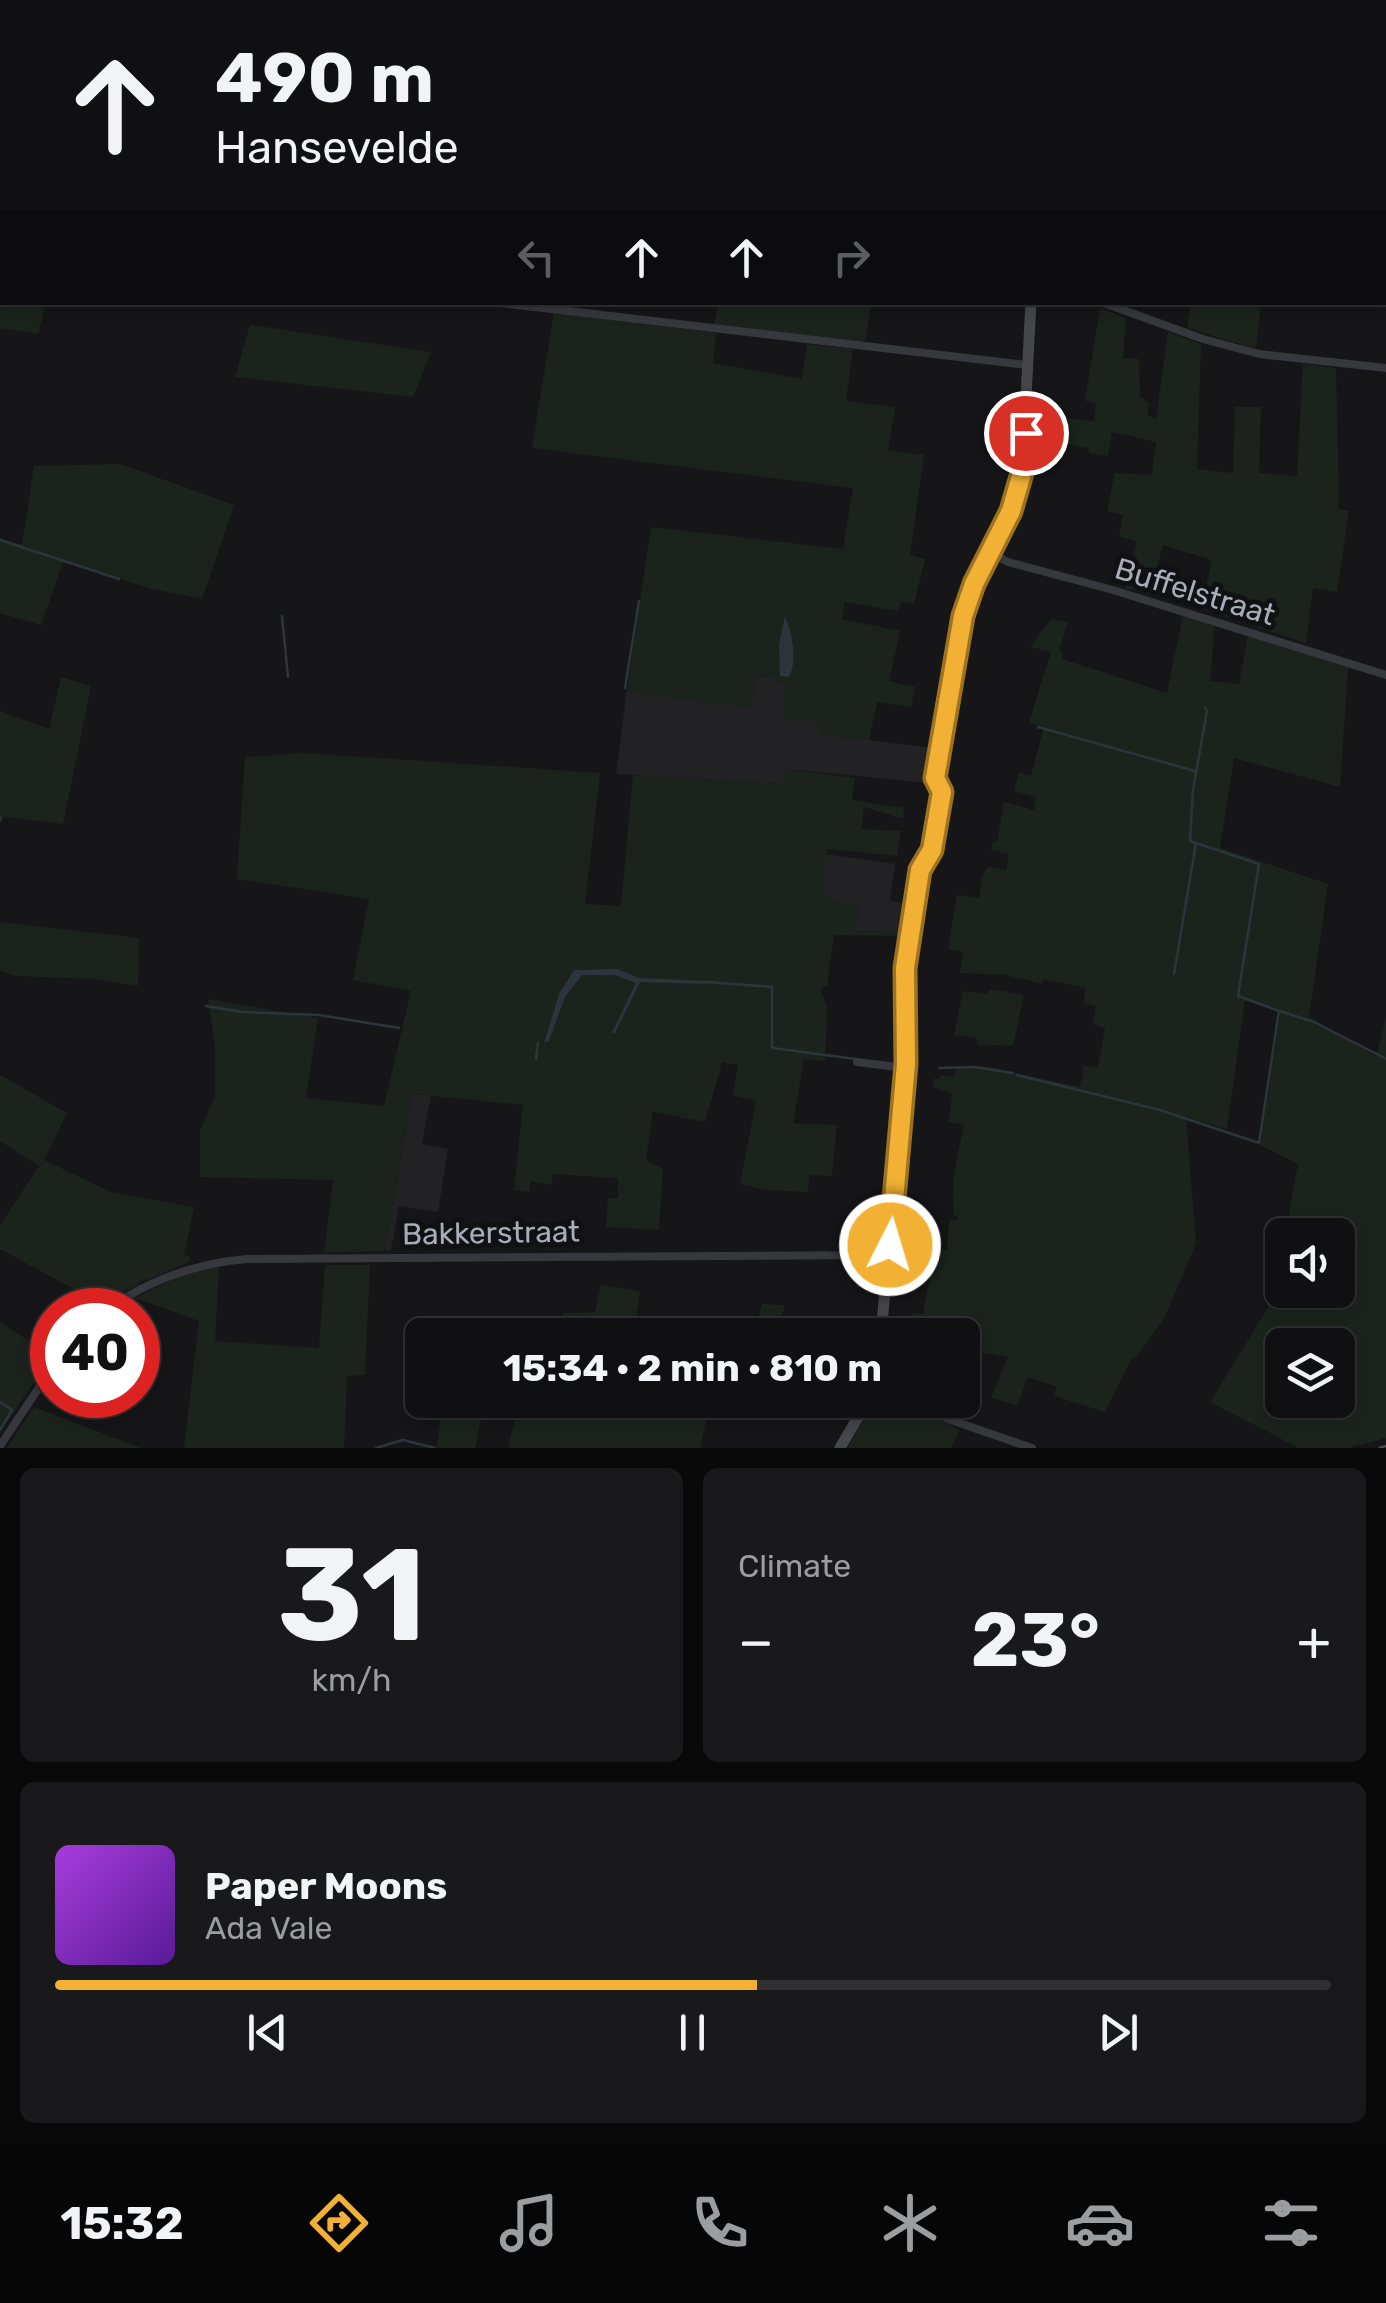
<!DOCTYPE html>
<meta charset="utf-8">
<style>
body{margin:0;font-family:Rubik,sans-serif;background:#19191b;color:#f1f3f6;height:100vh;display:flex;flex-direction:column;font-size:38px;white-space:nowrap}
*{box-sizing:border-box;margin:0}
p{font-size:32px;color:#9c9d9f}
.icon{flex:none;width:55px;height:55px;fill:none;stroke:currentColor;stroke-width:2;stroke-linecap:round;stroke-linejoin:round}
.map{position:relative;height:1448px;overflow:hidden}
.panel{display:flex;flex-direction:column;gap:20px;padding:20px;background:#09090a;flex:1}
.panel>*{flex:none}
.banner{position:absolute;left:0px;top:0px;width:1388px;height:305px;box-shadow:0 5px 15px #0003,0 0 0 2px #303032;background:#101012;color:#f1f3f6;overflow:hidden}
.controls{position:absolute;left:1265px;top:1218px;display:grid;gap:20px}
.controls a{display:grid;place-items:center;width:90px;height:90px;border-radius:15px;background:#101012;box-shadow:0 5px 15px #0003,0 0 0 2px #303032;font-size:50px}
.speed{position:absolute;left:30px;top:1288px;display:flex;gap:20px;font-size:50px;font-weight:700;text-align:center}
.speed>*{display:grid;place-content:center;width:130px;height:130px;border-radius:50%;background:#101012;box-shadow:0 5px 15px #0003,0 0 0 2px #303032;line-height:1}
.speed .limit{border:15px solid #d22;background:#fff;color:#111}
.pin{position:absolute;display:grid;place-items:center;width:85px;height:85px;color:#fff;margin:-42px;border:5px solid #fff;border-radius:50%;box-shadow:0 2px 10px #0007}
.me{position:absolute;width:110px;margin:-55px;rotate:5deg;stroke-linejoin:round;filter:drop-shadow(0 0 8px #0008)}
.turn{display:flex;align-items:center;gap:35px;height:210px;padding:0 50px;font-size:45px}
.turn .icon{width:130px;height:130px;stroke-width:2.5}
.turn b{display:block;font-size:70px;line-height:85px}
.lanes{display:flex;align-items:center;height:95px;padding:0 50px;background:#0003;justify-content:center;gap:50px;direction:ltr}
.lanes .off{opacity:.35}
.big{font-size:75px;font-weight:700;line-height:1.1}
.panel .widget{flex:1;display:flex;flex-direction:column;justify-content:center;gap:15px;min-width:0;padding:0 35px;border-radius:15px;background:#19191b}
.panel .dial{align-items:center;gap:0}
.dial b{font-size:130px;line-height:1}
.song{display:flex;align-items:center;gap:30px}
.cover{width:120px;height:120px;border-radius:15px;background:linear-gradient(135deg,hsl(280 70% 55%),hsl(270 70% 35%))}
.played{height:10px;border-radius:5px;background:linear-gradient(90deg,#f2b134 55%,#303032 55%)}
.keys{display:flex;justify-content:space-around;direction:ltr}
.heat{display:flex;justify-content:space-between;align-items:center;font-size:55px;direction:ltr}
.panel .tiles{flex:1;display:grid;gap:20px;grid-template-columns:1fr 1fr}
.widget:last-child{grid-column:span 2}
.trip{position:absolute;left:405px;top:1318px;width:575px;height:100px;border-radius:15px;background:#101012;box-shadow:0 5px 15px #0003,0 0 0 2px #303032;font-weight:700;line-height:100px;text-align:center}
.dock{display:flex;height:160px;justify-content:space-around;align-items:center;background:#060607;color:#9c9d9f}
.dock .icon{width:70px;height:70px}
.dock .selected{color:#f2b134}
.dock b{font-size:45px;color:#f1f3f6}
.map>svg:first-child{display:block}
</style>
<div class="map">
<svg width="1386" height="1448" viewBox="0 0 1386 1448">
<rect width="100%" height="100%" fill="#161618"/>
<path fill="#222225" d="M756,676L777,677L786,685L820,722V734L934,748L928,783L784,769L782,784L616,774L627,689L751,708Z
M826,854L895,864L890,901L908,904L904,932L856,931L821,893Z
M412,1094L431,1096L422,1144L448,1149L438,1212L399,1206L391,1250L384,1251Z"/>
<path fill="#1c231d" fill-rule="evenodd" d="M202,0H774L208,2Z
M1232,0H1386V252L1385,2H1232Z
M0,280L2,302L46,303L38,334L0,328Z
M718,303H872L865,341H853L714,326Z
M1191,303H1261L1256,349L1187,328Z
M1100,308L1126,318L1123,358L1139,359L1140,396L1149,403L1147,414L1156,419L1168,332L1201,344L1197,469L1233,473L1235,407H1261L1259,473L1297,476L1303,364L1336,368L1339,509L1349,511L1337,592L1313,588L1306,643L1201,609L1212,560L1163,545L1150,594L1125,588L1137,542L1119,536L1123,515L1107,511L1115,473L1152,475L1156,442L1112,432L1108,456L1089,453V448L1059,443L1063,418L1094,421L1096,403L1085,401Z
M554,313L716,333L713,363L802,379L807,344L853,349L846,401L895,407L888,450L924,455L910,555L925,559L914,604L902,601L898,611L845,602L842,619L900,631L889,681L915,687L911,707L877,702L869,740L819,734L820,722L781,718L786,686L777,684L776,677L756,676L752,708L640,694L627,689L651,527L843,549L853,488L532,448Z
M250,325L431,352L413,397L235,377Z
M120,464L234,505L202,599L152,589L63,562L41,625L0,613V538L22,545L34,466Z
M1183,615L1215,624L1210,681L1239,684L1248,635L1348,667L1340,787L1234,758L1220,848L1328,884L1309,1017L1376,1057L1386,1018V1438L1348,1448H1299L1210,1402L1273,1300L1282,1249V1290H1338V1235H1285L1298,1164L1260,1145L1281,1010L1245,1000L1227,1129L1186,1117L1196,1243L1165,1317L1139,1354L1131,1360L1105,1412L1054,1396L1057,1387L1028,1377L1017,1406L991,1397L1008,1357L963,1350L962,1335H908L912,1313L923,1314L935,1249L947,1250L949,1220H957L958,1216L954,1215C950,1184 958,1154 964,1125L949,1122L952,1094L933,1087L934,1078L940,1079L941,1075L954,1076L957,1068L989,1067L1080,1087L1084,1066L1098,1067L1105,1028L1093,1024L1096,1006L1084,1003L1085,988L1043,979L1042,984L1006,975L960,973L963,952L948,949L957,895L979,898L982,876L988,867L1006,870L1009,854L991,850L993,842H997L1004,802L1034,810L1036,797L1014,791L1019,772L1031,776L1044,727L1029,722L1051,652L1030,647L1051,619L1068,622L1059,651L1063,653L1062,659L1167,693ZM1282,1345H1338V1400H1282Z
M61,677L91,686L63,824L3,817L0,826V711L49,729Z
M303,753L600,773L585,904L621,906L633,775L781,784L783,769L855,778L852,800L904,808L903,819L864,807L861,829L901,831L897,856L827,849L822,893L830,895V900L859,905L857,931L904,932L903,936L834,935L827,985L820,989L827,1006L825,1061L804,1059L793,1123L837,1125L832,1176L809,1175L808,1192L764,1190L740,1184L756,1101L733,1095L738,1065L722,1062L705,1122L653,1112L646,1160L663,1169L659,1230L606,1227L608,1198H618V1178L553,1174L551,1185L531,1181L529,1192L514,1190L523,1105L412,1094L384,1251L324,1253L333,1180L200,1177V1131L215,1096V1045L208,999L318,1018L306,1098L384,1106L411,991L353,980L369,899L237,879L245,757Z
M0,922L139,938L138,986L94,979L16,976L0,971Z
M991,989L1024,995L1013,1046L977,1045V1038L954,1035L963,991L986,994Z
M0,1075L67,1113L44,1160L111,1192L194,1207L184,1255L190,1256V1262L141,1282L103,1305L0,1249V1225L39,1166L0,1141Z
M325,1265H370L365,1375L347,1376L344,1448H184L199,1321L135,1298L177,1277L219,1266L215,1341L319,1348Z
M601,1285L640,1291L635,1329L643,1335H558L563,1313L595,1312Z
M762,1304L785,1305L777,1335H741L744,1322L756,1326Z
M0,1322L52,1356L0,1432Z
M443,1400H485L475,1448H437Z
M519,1400H711L700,1448H508Z
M874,1400H899L960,1430L951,1448H848Z
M34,1407L141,1448H7Z"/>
<path fill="#2c353c" d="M785,616C792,634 798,659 789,677L780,676L779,645Z
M617,969L639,978L707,981L708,984L640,982L615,1033H612L636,983L615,975H582L565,997L549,1041L544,1043L559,994L574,970Z"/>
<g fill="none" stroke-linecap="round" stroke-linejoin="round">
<path stroke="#2c353c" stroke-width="2.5" d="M0,540L119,579
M282,616L288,677
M625,688L639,601
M1038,727L1195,771
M0,817V820
M1174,974L1196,843
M708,982L772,987V1048L856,1059
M206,1006L242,1012L319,1015L399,1028
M1280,1011L1314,1022L1386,1059
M536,1059L538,1043
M939,1068L975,1067L1012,1073
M1017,1075L1160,1110L1259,1143L1279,1011L1238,996L1259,864L1190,841L1193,790L1207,711L1205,707
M0,1402L12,1410L0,1430
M376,1448L403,1440L435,1448"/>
<path stroke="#37383d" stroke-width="8" d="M72,2V0
M0,50L2,51
M492,302L1027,365
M1101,302L1203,339L1259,354L1386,368
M991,553L1008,562L1113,590L1386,675
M857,1062L905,1068
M107,1310C149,1279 194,1264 246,1259L889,1255
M910,1400L948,1419L1032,1448
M0,1446L52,1368"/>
<path stroke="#45474d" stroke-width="11" d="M1111,2V0
M881,1335L905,1068L903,984L919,871L932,850L942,792L935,778L963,616L974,584L1011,511L1022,473L1031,302
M840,1448L868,1400"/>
<path stroke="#4a4c52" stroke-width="2.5" stroke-dasharray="12 10" stroke-linecap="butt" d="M1379,1448L1386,1446"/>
</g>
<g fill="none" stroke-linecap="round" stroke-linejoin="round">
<defs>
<path id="route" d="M890,1245L906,1064L905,968L920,870L932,850L942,792L935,778L963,616L974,584L1011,511L1022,473L1026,433"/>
</defs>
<use href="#route" stroke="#9d7322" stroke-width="25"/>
<use href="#route" stroke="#f2b134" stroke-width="18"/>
</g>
<g text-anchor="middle" stroke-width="10" stroke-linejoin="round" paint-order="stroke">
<g font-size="30" fill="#a8adb8" stroke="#111113">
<text transform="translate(1195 592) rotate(17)" y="10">Buffelstraat</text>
<text transform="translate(491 1233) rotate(-1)" y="10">Bakkerstraat</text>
</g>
</g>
</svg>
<div class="controls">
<a><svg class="icon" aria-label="sound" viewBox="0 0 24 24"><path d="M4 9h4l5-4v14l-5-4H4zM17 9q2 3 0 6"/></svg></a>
<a><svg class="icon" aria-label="layers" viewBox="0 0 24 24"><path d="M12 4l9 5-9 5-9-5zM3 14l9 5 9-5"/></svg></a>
</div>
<div class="speed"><div class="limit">40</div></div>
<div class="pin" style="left:1026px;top:433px;background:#d93025"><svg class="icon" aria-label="arrive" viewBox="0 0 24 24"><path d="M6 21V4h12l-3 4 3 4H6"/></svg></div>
<svg class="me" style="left:890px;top:1245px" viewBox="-20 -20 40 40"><circle r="17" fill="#f2b134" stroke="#fff" stroke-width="3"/><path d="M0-11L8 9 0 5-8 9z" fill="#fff"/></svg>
<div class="trip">15:34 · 2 min · 810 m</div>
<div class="banner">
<div class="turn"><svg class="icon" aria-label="ahead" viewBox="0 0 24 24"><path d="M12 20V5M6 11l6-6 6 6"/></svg><div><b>490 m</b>Hansevelde</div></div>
<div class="lanes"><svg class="icon off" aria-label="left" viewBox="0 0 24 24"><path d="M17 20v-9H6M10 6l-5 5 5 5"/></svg><svg class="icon" aria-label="ahead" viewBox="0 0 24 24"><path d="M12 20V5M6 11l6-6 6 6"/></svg><svg class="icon" aria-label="ahead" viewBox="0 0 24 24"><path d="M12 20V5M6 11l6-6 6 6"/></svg><svg class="icon off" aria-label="right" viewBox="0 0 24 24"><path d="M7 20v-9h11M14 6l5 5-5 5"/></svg></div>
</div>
</div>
<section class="panel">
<div class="tiles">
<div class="widget dial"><b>31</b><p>km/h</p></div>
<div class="widget"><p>Climate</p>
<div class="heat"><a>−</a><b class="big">23°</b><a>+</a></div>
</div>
<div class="widget">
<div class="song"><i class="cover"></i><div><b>Paper Moons</b><p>Ada Vale</p></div></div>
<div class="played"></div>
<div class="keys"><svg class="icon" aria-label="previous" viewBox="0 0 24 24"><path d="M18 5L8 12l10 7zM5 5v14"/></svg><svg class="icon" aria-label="pause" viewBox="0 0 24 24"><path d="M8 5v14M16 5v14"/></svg><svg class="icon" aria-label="next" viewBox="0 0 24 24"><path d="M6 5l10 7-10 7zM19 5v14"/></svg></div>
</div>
</div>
</section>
<nav class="dock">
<b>15:32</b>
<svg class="icon selected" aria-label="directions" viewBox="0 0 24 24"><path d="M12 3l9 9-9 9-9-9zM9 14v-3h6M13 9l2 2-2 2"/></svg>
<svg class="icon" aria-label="music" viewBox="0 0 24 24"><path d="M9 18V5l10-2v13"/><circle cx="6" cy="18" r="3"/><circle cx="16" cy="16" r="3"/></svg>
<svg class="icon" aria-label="phone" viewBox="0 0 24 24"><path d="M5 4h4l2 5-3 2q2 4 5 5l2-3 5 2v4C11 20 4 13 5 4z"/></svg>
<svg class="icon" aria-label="climate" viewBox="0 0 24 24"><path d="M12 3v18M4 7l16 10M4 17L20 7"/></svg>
<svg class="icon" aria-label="car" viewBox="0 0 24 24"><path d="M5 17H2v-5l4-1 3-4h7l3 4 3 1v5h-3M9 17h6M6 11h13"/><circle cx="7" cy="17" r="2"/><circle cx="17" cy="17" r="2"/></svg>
<svg class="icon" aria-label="filters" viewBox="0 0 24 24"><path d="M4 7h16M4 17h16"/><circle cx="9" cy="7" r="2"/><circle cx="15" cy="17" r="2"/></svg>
</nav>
